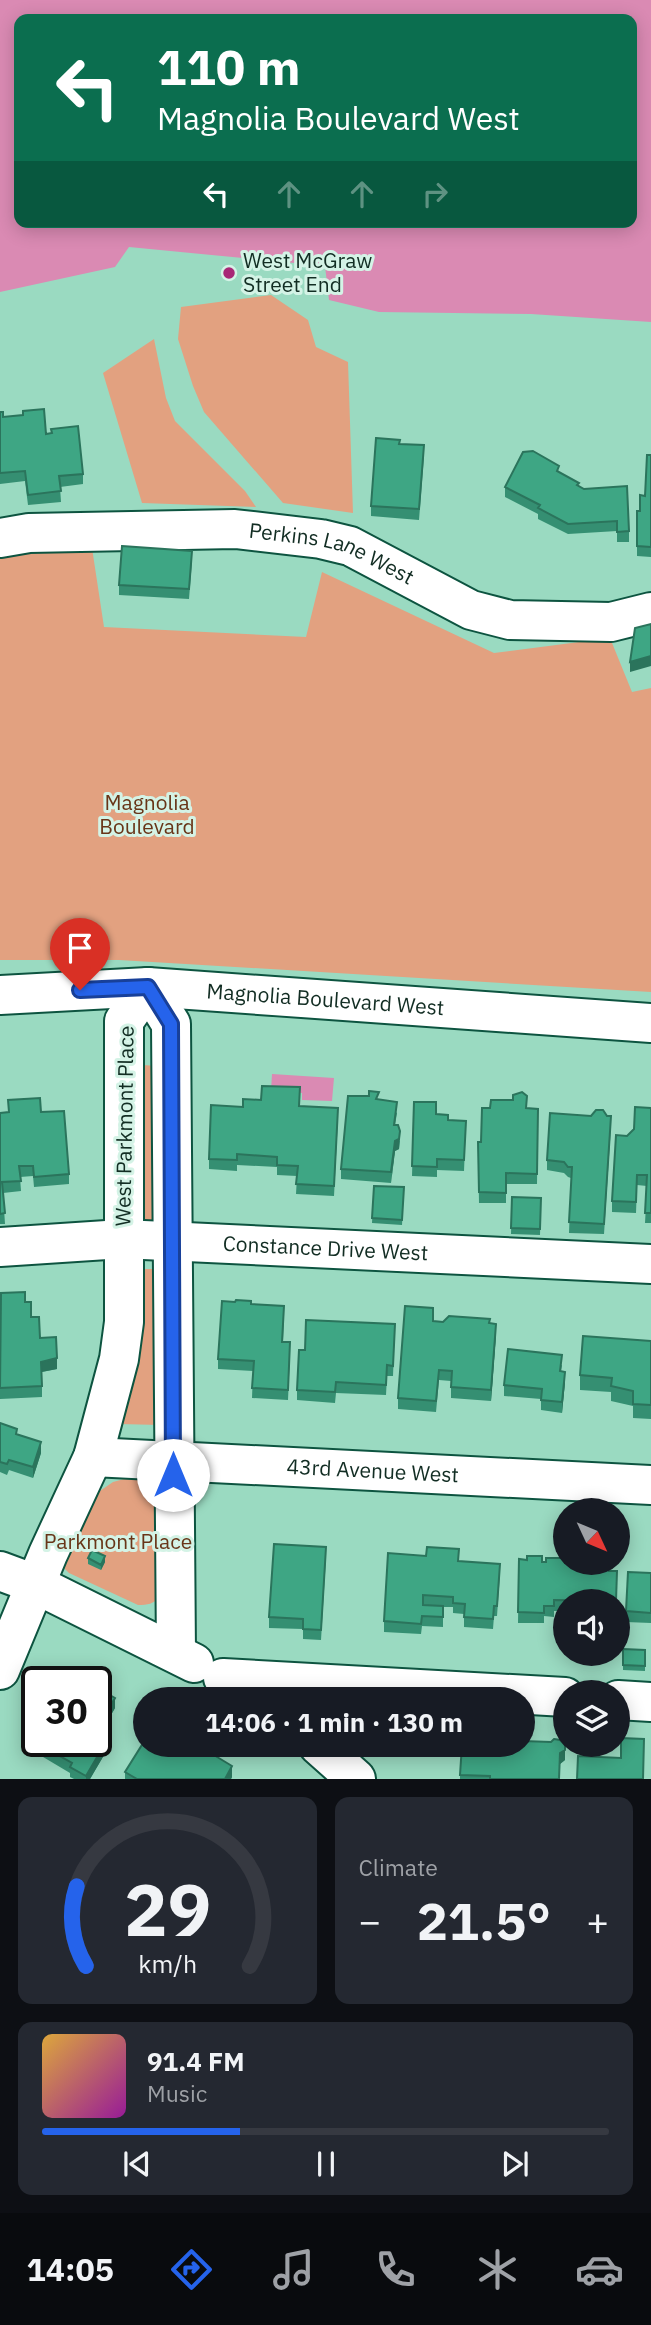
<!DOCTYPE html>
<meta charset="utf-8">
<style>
body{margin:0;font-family:"IBM Plex Sans",sans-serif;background:#242831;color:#f1f3f6;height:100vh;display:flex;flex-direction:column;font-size:26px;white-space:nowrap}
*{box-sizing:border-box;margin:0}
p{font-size:23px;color:#9ea1a6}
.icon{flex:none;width:38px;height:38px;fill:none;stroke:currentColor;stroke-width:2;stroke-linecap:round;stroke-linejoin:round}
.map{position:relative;height:1779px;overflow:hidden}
.details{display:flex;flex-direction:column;gap:18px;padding:18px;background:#0d0f14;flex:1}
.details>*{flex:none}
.top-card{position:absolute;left:14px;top:14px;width:623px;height:214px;border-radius:14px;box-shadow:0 4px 18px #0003;background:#0b6e4f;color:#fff;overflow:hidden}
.needle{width:46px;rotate:134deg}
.tools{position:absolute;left:553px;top:1498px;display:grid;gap:14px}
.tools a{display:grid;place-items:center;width:77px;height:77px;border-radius:50%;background:#171b24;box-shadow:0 4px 18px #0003;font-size:35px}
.speed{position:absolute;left:21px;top:1666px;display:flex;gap:14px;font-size:35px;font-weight:700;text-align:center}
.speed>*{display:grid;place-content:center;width:91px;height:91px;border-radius:50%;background:#171b24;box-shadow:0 4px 18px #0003;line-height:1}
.speed .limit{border:4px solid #111;border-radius:10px;background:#fff;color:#111}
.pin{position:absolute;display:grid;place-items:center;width:60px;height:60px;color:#fff;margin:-72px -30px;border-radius:50% 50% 50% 0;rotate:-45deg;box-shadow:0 0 7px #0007}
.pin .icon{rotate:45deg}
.me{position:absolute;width:77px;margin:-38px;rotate:0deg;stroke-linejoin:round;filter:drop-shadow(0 0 5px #0008)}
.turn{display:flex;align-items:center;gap:24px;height:147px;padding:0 28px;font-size:32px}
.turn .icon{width:91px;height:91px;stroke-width:2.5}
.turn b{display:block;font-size:49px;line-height:60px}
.lanes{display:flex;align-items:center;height:66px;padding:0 28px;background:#0003;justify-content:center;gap:35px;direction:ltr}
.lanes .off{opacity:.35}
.big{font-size:52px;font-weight:700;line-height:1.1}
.details .card{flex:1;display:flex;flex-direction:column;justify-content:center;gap:10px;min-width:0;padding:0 24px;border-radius:14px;background:#242831}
.details .dial{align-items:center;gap:0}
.dial svg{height:182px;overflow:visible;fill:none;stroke:#363941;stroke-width:7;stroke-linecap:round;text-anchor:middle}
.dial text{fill:#f1f3f6;stroke:none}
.song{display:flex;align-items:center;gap:21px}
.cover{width:84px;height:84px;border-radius:10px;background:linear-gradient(135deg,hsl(40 70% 55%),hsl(300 70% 35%))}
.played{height:7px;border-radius:4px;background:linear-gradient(90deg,#2563eb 35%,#363941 35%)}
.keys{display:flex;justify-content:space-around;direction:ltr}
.heat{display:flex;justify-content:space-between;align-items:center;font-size:38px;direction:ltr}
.details .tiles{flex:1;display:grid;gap:18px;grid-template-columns:1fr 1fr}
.card:last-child{grid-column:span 2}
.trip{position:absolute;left:133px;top:1687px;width:402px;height:70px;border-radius:35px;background:#171b24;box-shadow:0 4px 18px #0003;font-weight:700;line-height:70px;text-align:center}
.tab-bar{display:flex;height:112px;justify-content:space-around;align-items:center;background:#090b0e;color:#9ea1a6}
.tab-bar .icon{width:49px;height:49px}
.tab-bar .active{color:#2563eb}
.tab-bar b{font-size:32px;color:#f1f3f6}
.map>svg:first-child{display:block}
</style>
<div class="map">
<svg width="651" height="1779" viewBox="0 0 651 1779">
<rect width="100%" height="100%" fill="#9adac1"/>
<path fill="#e2a180" d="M271,295L308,320L316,347L348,362L353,513L283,503L204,412L193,386L178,339L181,307Z
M154,339L166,398L175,421L245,491L256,507L142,503L103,373Z
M92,548L104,627L306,637L322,572L494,653L610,638L632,692L651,688V992L119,960H0V556Z
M142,1065L158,1066L160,1226H140Z
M140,1269H160V1425L119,1424Z
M139,1475L154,1479L159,1485L160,1597C153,1604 148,1605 138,1605L69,1573L61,1565L94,1495L113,1482Z"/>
<path fill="#da8ab3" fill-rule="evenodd" d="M0,0H651V322L531,314L379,312L329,300L325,266L129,247L115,267L0,292ZM19,19H632V222H19Z
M272,1074L334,1078L332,1101L302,1100V1093L271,1091Z"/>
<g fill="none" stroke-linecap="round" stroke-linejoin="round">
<defs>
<g id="minor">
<path id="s1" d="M0,538L29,533L235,529L321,539L350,546L471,610L510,620L611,622L651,612"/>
<path id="s2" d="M0,995L148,987L651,1023"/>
<path id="s3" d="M0,1247L122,1239L651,1264"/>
<path id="s4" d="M93,1457L651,1485"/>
<path d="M0,1571L35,1584L194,1663"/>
<path d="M0,1670L48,1554L93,1457L119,1359L124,1322V1021L148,987L171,1024L176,1653"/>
<path d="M223,1678L565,1697"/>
<path d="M618,1700L651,1702"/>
<path d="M318,1745L356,1779"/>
</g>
</defs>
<use href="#minor" stroke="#0d5440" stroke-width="42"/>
<use href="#minor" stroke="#fff" stroke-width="38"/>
</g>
<path fill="#358f72" d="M23,411L46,434L51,433V429L83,474V484L60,487L61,502L28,505L25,481L0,484V412L3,417L23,416Z
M400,444L424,456L419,520L371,516V506Z
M651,455V557L637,556V511H640L645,496Z
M559,473L579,486L629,531V542H617V531L568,534L538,519V514L505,497V487Z
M192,561L189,599L119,595V585Z
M379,1099L397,1113L395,1125L400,1141L399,1149L395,1151L391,1183L341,1179V1169Z
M8,1100L41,1112L69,1174V1184L34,1187L33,1176L20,1177L21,1191L3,1193L5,1224H0V1113L8,1112Z
M414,1102L448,1120L466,1121L464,1171L437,1170V1177L412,1176Z
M300,1106L338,1118L334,1196L296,1194L297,1176L277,1175V1167L237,1165V1171L209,1169V1159L243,1107Z
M490,1108L538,1109L537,1184H506V1203H479L478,1142H481Z
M651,1108V1223H645L647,1186L637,1185L636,1213L612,1212V1201L627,1136L634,1129Z
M611,1126L604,1234L569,1233L571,1178L568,1177L564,1173L547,1170V1160Z
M374,1186L404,1187L402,1225L372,1223Z
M512,1197L541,1198L540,1235L511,1234Z
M25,1302L40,1338L57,1369L42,1372V1397L0,1399V1304Z
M251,1304L284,1316L283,1342L290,1353L288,1400L252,1398L253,1371L218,1369V1359Z
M433,1321L490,1323L496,1334L491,1401L451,1398V1381L439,1380L436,1412L398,1409V1398Z
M395,1324L393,1376H387L386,1395L336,1393L335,1403L297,1400V1390L305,1350Z
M651,1341V1419L633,1418V1406L611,1401V1392L580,1390V1375Z
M562,1365L561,1371L565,1382L562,1413L541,1410V1399L504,1396V1385Z
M0,1423L41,1453L33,1478L9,1470L7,1475L0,1472Z
M88,1558L105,1562L101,1570L88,1564Z
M326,1558L321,1640L303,1639V1629L269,1628V1617Z
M519,1559L609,1571L616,1601H565V1611H554V1617L544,1616V1623H518Z
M459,1561L500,1574L497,1616H494L493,1629L464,1627V1614L453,1613V1607H443V1627L422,1626L421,1634L384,1632V1621Z
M651,1573V1623L626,1622V1611Z
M623,1649L645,1650V1671L623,1670Z
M96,1687L115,1708L99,1736L107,1750L90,1779H74L70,1777V1773L33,1751L34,1740L30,1738V1727L37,1719V1741Z
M565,1760L560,1764V1779H460V1775Z
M125,1772L232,1777L231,1779H125Z"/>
<path fill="#2b745c" d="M651,656V666L630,672V662Z
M400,1131L399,1149L395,1151L391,1183L395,1141Z
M496,1324V1334L491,1401V1390Z
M57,1358V1369L41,1372V1362Z
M565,1372V1382L562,1413V1402Z
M41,1442V1453L33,1478V1467Z
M105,1556V1562L101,1570V1565Z
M115,1698V1708L96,1740V1730Z
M107,1740V1750L90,1779H86V1776Z
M565,1745V1760L560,1764V1753Z
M232,1766V1777L231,1779H225Z"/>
<path fill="#3ea684" stroke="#2b745c" stroke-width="2" d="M44,409L46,434L52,433L51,429L78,426L83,474L59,476L61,491L28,495L25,471L0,473V412H3V417L23,415V411Z
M376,438L400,440L399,444L424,445L419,509L371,506Z
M533,451L559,466L557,471L579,483L577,485L584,489L627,486L629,531L617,532V521L568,524L538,508L540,505L505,487L523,452Z
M647,455H651V547L637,546V511H640V495L645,496Z
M122,546L192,551L189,589L119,585Z
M651,624V656L630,662L635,628Z
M262,1086L300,1087L299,1106L338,1108L334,1186L296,1184L298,1166L277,1165V1157L237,1154V1160L209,1159L211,1105L243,1107V1099L261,1100Z
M369,1091L379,1092L376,1099L397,1102L394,1125H398L400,1131L399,1139L395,1141L391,1172L341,1169L348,1096H369Z
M522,1092L527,1096L526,1108L538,1109L537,1174L506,1173V1193L479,1192L478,1142H481L482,1108H490L491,1100H513V1095Z
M40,1098L41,1112L64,1111L69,1174L34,1177L33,1166H19L21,1181L2,1182L5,1213L0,1214V1113L9,1112L8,1100Z
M414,1102H436V1114L448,1115V1120L466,1121L464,1160L437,1159V1167L412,1166Z
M635,1107L651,1108V1213H645L647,1175H637L636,1202L612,1201L616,1135L627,1136L634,1129Z
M596,1110H603L607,1116H611L604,1224L569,1222L572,1167H568L564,1162L547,1160L550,1113L591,1116Z
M374,1186L404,1187L402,1220L372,1218Z
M512,1197L541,1198L540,1229L511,1228Z
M25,1292V1302H31V1317H39L40,1338L56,1337L57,1358L41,1362L42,1386L0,1388L1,1293Z
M236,1300L251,1301V1304L284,1306L282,1342H290L288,1390L252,1388L254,1361L218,1359L222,1301L235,1302Z
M405,1306L433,1308V1321L443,1322L449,1316L490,1319L489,1323L496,1324L491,1390L451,1387L452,1371L439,1370L436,1401L398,1398Z
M306,1320L395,1324L393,1366L387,1365L386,1385L336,1382L335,1392L297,1390L299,1350H305Z
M583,1336L651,1341V1405L633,1404V1391L611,1386L612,1378L580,1375Z
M508,1349L562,1355L560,1371L565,1372L562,1402L541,1400L542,1389L504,1385Z
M0,1423L17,1429L16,1434L41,1442L33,1467L9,1460L7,1464L0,1462Z
M274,1544L326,1547L321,1630L303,1629V1619L269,1617Z
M427,1547L459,1549L458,1561L500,1564L497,1606H494L493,1619L464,1617L465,1604L453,1603V1597L423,1595V1605L443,1606V1617L422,1616L421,1624L384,1621L388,1553L426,1556Z
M92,1550L105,1556L101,1565L88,1558Z
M527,1556H542V1562H546V1558H565V1563H609V1571H617L616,1601L554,1600V1606H544V1613L518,1612L519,1559L527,1560Z
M628,1572L651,1573V1613L626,1611Z
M623,1649L645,1650V1666L623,1665Z
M96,1687L115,1698L96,1730Z
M35,1719H37V1731L30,1727Z
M37,1734V1741H96V1734L107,1740L86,1776L70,1767L72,1763L33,1741Z
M621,1738L644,1739L643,1779H577L578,1756L621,1758Z
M554,1739L560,1740L565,1745V1750L560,1753L559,1779H490V1776L460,1775L462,1745H523V1741L551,1742Z
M145,1740V1745H179L194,1754L199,1746L232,1766L225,1779H137L125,1772Z"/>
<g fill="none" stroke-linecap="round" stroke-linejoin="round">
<defs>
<path id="route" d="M80,990L148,987L171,1024L173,1475"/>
</defs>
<use href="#route" stroke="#184099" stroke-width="18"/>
<use href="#route" stroke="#2563eb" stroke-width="12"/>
</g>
<circle fill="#a82776" stroke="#d4f3e6" stroke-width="2.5" cx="229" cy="273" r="7"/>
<g text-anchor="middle" stroke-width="6" stroke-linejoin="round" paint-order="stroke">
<g font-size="21" fill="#122d23" stroke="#d4f3e6" text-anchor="start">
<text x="243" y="268">West McGraw<tspan x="243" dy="24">Street End</tspan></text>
</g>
<g font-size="21" fill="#122d23" stroke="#d4f3e6">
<text dy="7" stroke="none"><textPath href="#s1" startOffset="336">Perkins Lane West</textPath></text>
<text dy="7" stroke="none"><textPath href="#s2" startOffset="326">Magnolia Boulevard West</textPath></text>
<text transform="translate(125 1126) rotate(-89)" y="7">West Parkmont Place</text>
<text dy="7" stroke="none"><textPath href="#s3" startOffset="326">Constance Drive West</textPath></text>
<text dy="7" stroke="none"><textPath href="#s4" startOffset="280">43rd Avenue West</textPath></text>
</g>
<g font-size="21" fill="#683518" stroke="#d4f3e6">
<text x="147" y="810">Magnolia<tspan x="147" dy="24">Boulevard</tspan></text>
<text x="118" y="1549">Parkmont Place</text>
</g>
</g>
</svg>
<div class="tools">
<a><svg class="needle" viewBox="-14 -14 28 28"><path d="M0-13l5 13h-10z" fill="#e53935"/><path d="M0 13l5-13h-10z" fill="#9ea1a6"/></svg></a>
<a><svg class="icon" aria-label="sound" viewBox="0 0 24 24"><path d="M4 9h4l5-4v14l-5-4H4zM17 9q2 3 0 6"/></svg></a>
<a><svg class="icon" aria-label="layers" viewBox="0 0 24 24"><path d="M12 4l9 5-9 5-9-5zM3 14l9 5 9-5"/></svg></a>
</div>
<div class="speed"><div class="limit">30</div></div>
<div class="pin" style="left:80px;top:990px;background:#d93025"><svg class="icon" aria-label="arrive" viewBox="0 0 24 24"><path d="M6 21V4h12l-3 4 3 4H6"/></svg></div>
<svg class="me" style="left:173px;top:1475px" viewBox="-20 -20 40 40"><circle r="19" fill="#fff"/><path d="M0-13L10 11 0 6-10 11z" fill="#2563eb"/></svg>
<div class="trip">14:06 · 1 min · 130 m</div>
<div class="top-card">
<div class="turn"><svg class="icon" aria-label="left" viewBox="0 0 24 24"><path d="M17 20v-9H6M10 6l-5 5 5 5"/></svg><div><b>110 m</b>Magnolia Boulevard West</div></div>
<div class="lanes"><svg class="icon" aria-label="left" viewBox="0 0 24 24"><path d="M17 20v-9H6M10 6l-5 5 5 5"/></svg><svg class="icon off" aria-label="ahead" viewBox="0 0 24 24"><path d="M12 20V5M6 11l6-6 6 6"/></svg><svg class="icon off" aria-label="ahead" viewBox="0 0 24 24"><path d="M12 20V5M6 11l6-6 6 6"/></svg><svg class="icon off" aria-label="right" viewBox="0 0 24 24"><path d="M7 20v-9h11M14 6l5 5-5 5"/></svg></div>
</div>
</div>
<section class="details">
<div class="tiles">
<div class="card dial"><svg viewBox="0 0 100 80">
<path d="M14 69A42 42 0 1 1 86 69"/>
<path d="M14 69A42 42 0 0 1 10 34" stroke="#2563eb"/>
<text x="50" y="56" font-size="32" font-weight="700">29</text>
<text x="50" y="72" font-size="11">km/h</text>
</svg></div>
<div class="card"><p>Climate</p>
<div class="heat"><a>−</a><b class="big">21.5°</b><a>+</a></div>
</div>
<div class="card">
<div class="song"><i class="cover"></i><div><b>91.4 FM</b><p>Music</p></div></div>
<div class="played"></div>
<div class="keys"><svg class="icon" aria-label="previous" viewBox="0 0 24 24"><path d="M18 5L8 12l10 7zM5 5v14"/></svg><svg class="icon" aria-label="pause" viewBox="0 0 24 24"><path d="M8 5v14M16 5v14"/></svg><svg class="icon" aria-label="next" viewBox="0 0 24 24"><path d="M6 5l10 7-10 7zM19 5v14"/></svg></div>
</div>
</div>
</section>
<nav class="tab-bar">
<b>14:05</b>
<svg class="icon active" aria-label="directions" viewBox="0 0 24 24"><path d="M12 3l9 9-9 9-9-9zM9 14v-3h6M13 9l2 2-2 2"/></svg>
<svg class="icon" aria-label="music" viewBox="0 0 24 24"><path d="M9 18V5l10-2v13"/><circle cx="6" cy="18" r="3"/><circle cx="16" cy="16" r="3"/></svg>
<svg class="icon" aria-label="phone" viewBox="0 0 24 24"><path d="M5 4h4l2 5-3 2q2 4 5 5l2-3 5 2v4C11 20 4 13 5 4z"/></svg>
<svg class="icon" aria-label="climate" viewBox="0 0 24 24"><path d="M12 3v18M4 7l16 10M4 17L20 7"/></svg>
<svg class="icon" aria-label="car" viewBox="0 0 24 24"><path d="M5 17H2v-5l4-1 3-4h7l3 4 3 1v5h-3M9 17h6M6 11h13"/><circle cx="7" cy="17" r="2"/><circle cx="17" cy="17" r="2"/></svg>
</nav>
